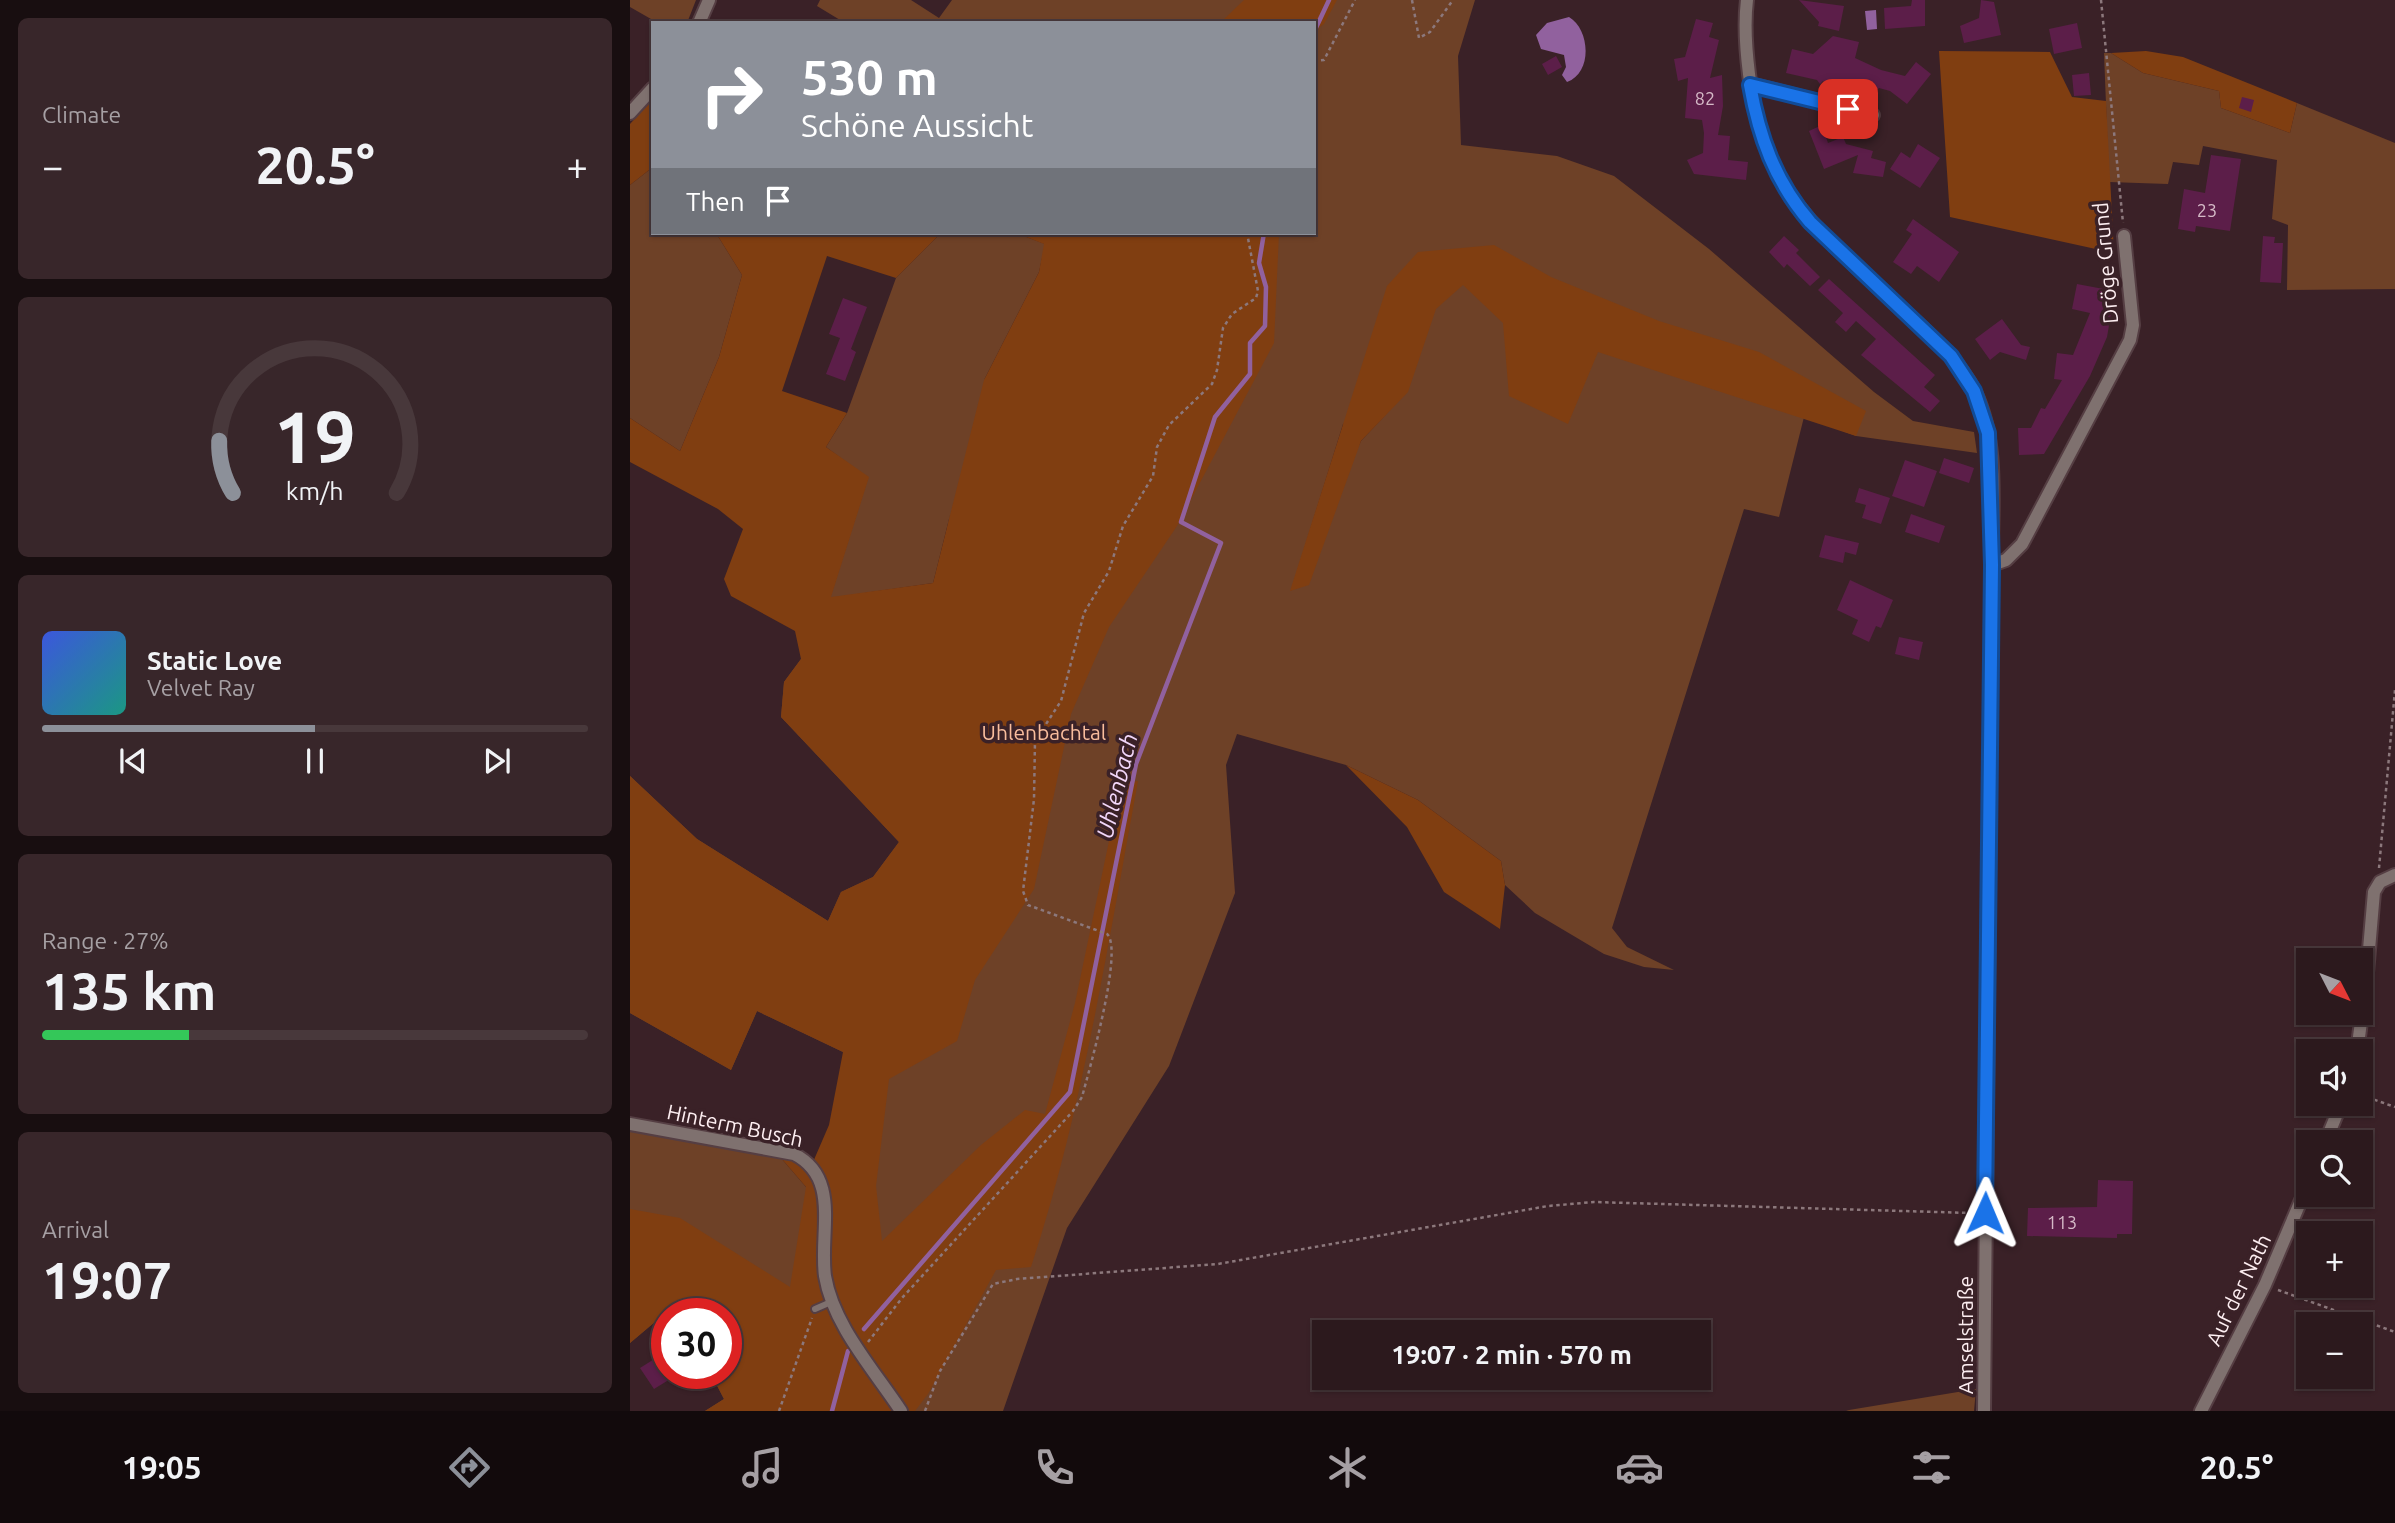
<!DOCTYPE html>
<meta charset="utf-8">
<style>
body{margin:0;font-family:Ubuntu,sans-serif;background:#38262a;color:#f1f3f6;height:100vh;display:flex;flex-direction:column;font-size:26px;white-space:nowrap}
*{box-sizing:border-box;margin:0}
p{font-size:23px;color:#a6a0a4}
.icon{flex:none;width:38px;height:38px;fill:none;stroke:currentColor;stroke-width:2;stroke-linecap:round;stroke-linejoin:round}
.map{position:relative;flex:1;overflow:hidden}
.panel{display:flex;flex-direction:column;gap:18px;padding:18px;background:#180e10;width:630px}
.panel>*{flex:none}
.banner{position:absolute;left:21px;top:21px;width:665px;height:214px;border-radius:0px;box-shadow:0 2px 5px #0004,0 0 0 2px #48383b;background:#8c9099;color:#fff;overflow:hidden}
.needle{width:46px;rotate:132deg}
.tools{position:absolute;left:1666px;top:948px;display:grid;gap:14px}
.tools a{display:grid;place-items:center;width:77px;height:77px;border-radius:0px;background:#2c191d;box-shadow:0 2px 5px #0004,0 0 0 2px #48383b;font-size:35px}
.speed{position:absolute;left:21px;top:1298px;display:flex;gap:14px;font-size:35px;font-weight:700;text-align:center}
.speed>*{display:grid;place-content:center;width:91px;height:91px;border-radius:50%;background:#2c191d;box-shadow:0 2px 5px #0004,0 0 0 2px #48383b;line-height:1}
.speed .limit{border:10px solid #d22;background:#fff;color:#111}
.pin{position:absolute;display:grid;place-items:center;width:60px;height:60px;color:#fff;margin:-30px;border-radius:14px;box-shadow:0 4px 10px #0006}
.me{position:absolute;width:77px;margin:-38px;rotate:1deg;stroke-linejoin:round;filter:drop-shadow(0 0 5px #0008)}
.turn{display:flex;align-items:center;gap:24px;height:147px;padding:0 35px;font-size:32px}
.turn .icon{width:91px;height:91px;stroke-width:2.5}
.turn b{display:block;font-size:49px;line-height:60px}
.then{display:flex;align-items:center;height:66px;padding:0 35px;background:#0003;gap:14px;font-size:26px}
.big{font-size:52px;font-weight:700;line-height:1.1}
.panel .widget{flex:1;display:flex;flex-direction:column;justify-content:center;gap:10px;min-width:0;padding:0 24px;border-radius:10px;background:#38262a}
.panel .dial{align-items:center;gap:0}
.dial svg{height:182px;overflow:visible;fill:none;stroke:#48383b;stroke-width:7;stroke-linecap:round;text-anchor:middle}
.dial text{fill:#f1f3f6;stroke:none}
.song{display:flex;align-items:center;gap:21px}
.cover{width:84px;height:84px;border-radius:10px;background:linear-gradient(135deg,hsl(230 70% 55%),hsl(170 70% 35%))}
.played{height:7px;border-radius:4px;background:linear-gradient(90deg,#8c9099 50%,#48383b 50%)}
.keys{display:flex;justify-content:space-around;direction:ltr}
.heat{display:flex;justify-content:space-between;align-items:center;font-size:38px;direction:ltr}
.charge{height:10px;border-radius:5px;background:linear-gradient(90deg,#34c759 27%,#48383b 0)}
.trip{position:absolute;left:682px;top:1320px;width:399px;height:70px;border-radius:0px;background:#2c191d;box-shadow:0 2px 5px #0004,0 0 0 2px #48383b;font-weight:700;line-height:70px;text-align:center}
.menu{display:flex;height:112px;justify-content:space-around;align-items:center;background:#120a0c;color:#a6a0a4}
.menu .icon{width:49px;height:49px}
.menu .current{color:#8c9099}
.menu b{font-size:32px;color:#f1f3f6}
main{display:flex;flex:1;min-height:0}
.map>svg:first-child{display:block}
</style>
<main>
<section class="panel">
<div class="widget"><p>Climate</p>
<div class="heat"><a>−</a><b class="big">20.5°</b><a>+</a></div>
</div>
<div class="widget dial"><svg viewBox="0 0 100 80">
<path d="M14 69A42 42 0 1 1 86 69"/>
<path d="M14 69A42 42 0 0 1 8 46" stroke="#8c9099"/>
<text x="50" y="56" font-size="32" font-weight="700">19</text>
<text x="50" y="72" font-size="11">km/h</text>
</svg></div>
<div class="widget">
<div class="song"><i class="cover"></i><div><b>Static Love</b><p>Velvet Ray</p></div></div>
<div class="played"></div>
<div class="keys"><svg class="icon" aria-label="previous" viewBox="0 0 24 24"><path d="M18 5L8 12l10 7zM5 5v14"/></svg><svg class="icon" aria-label="pause" viewBox="0 0 24 24"><path d="M8 5v14M16 5v14"/></svg><svg class="icon" aria-label="next" viewBox="0 0 24 24"><path d="M6 5l10 7-10 7zM19 5v14"/></svg></div>
</div>
<div class="widget"><p>Range · 27%</p><b class="big">135 km</b><div class="charge"></div></div>
<div class="widget"><p>Arrival</p><b class="big">19:07</b></div>
</section>
<div class="map">
<svg width="1765" height="1411" viewBox="0 0 1765 1411">
<rect width="100%" height="100%" fill="#3a2127"/>
<path fill="#6e4127" fill-rule="evenodd" d="M0,0H66L57,23H28L0,7Z
M190,0H281L309,18L322,0H845L828,56L831,145L927,156L984,176L1079,249L1244,392L1283,421L1344,432L1347,453L1226,436L1174,417L1149,517L1114,509L982,928L997,947L1044,970L1014,967L974,954L905,913L875,885L871,861L788,800L716,765L607,734L596,765L605,893L539,1066L437,1228L373,1411H75L94,1399L81,1374H96V1314H50L45,1305L0,1343V1129L151,1158L176,1187L217,1164L213,1052L127,1011L101,1070L0,1013V776L67,839L198,921L211,892L243,877L269,842L151,717L154,682L171,659L306,585L320,515L303,583L200,598L238,478L196,447L217,413L266,278L311,233H386L415,244L409,272L354,380L461,233H684V23H215L187,6ZM760,410L731,441L661,591L713,424Z
M1474,53H1481L1513,73L1589,91L1591,108L1660,133L1667,103L1765,143V289L1657,290L1658,225L1642,219L1647,160L1573,146L1569,165L1543,162L1538,184L1479,182Z
M23,167V233H86L112,275L89,357L50,451L0,418V185Z
M1346,1389L1344,1411H1216L1219,1410Z"/>
<path fill="#803e11" d="M614,0H707L694,24L684,31V23H590Z
M1309,51L1420,52L1442,97L1476,101L1484,253L1320,217Z
M1516,51L1553,57L1667,103L1660,133L1591,108L1589,91L1513,73L1481,53Z
M23,99V167L0,185V124Z
M86,233H311L266,278L197,256L152,391L217,413L196,447L239,477L201,597L303,583L354,380L409,272L414,244L386,233H649L644,343L547,526L479,627L441,714L404,889L345,980L327,1041L259,1079L246,1186L252,1241L351,1145L395,1110L415,1114L445,1003L491,784L508,781C478,944 453,1109 401,1267L366,1270L298,1394L285,1411H75L94,1399L81,1374H96V1314H50L45,1305L0,1343V1209L50,1218L160,1287L176,1187L151,1158H165L180,1169L199,1125L213,1052L127,1011L101,1070L0,1013V776L67,839L198,921L211,892L243,877L269,842L151,717L154,682L171,659L165,631L101,596L94,579L113,529L88,509L0,462V418L50,451L89,357L112,275Z
M864,245L921,277L1029,321L1129,352L1236,411L1226,436L968,352L938,424L879,396L873,323L833,285L806,309L778,392L731,441L679,585L660,591L757,286L788,252Z
M716,765L788,800L871,861L875,885L870,929L814,892L777,827Z"/>
<path fill="#91619e" d="M1246,10L1247,29L1237,30L1235,11Z
M939,17C960,29 963,73 937,82L932,75L936,67L934,55L911,49L906,35L917,23Z"/>
<g fill="none" stroke-linecap="round" stroke-linejoin="round">
<path stroke="#91619e" stroke-width="4.5" d="M684,32L699,0
M234,1329L440,1092L506,764L591,543L551,522L585,417L620,374V343L635,326L636,287L629,263L634,233
M202,1411L218,1351"/>
</g>
<path fill="#5c1e49" d="M1169,0L1214,6L1209,31L1188,26L1189,22Z
M1282,0H1295V26L1255,29L1254,8L1281,6Z
M1351,0L1364,2L1371,35L1334,43L1330,26L1349,18Z
M1066,19L1083,23L1079,37L1089,40L1080,78L1092,75L1093,106L1088,135L1100,136L1098,160L1118,162L1116,180L1064,174L1057,160L1073,153L1074,133L1072,120L1055,118L1058,78L1048,81L1044,59L1055,57Z
M1447,23L1452,48L1424,54L1419,29Z
M1203,36L1229,42L1225,58L1251,70L1275,76L1286,62L1301,74L1277,104L1260,91L1249,88L1236,99L1227,89L1193,81L1190,84L1187,80L1156,73L1162,49L1183,54Z
M926,56L932,67L918,75L912,64Z
M1459,73L1461,95L1444,96L1442,75Z
M1612,97L1624,100L1621,112L1609,108Z
M1192,125L1198,143L1213,137L1216,144L1243,151L1241,158L1256,162L1253,177L1223,173L1228,155L1194,169L1179,131Z
M1288,144L1310,158L1290,188L1260,169L1271,152L1280,158Z
M1581,155L1611,159L1600,231L1566,226L1565,232L1548,229L1554,189L1575,193Z
M1283,219L1329,252L1309,282L1287,266L1281,274L1263,262L1282,234L1276,230Z
M1154,236L1169,250L1166,253L1190,277L1180,286L1157,264L1154,268L1139,252Z
M1633,236L1645,237L1644,243H1653L1651,283L1630,282Z
M1199,279L1305,375L1294,387L1310,401L1300,412L1231,355L1246,339L1226,321L1216,332L1205,322L1213,313L1188,290Z
M1447,284L1479,290L1475,313L1481,314L1477,337L1460,376L1414,454L1389,455L1388,428H1401L1411,408L1415,409L1432,380L1424,379L1427,353L1443,355L1460,313L1442,309Z
M213,298L237,307L221,349L226,352L215,381L196,374L210,338L199,334Z
M1372,319L1391,345L1400,347L1396,360L1370,352L1360,360L1345,339Z
M1314,458L1344,468L1339,483L1309,473Z
M1275,460L1307,471L1294,507L1262,496Z
M1229,488L1260,498L1251,524L1232,518L1236,505L1225,502Z
M1281,514L1315,526L1309,543L1275,532Z
M1195,535L1229,543L1226,555L1215,552L1213,563L1189,557Z
M1220,580L1263,600L1251,628L1246,626L1239,642L1222,634L1228,620L1207,610Z
M1269,637L1293,642L1289,660L1265,654Z
M1468,1180L1503,1181L1502,1234H1487V1238L1397,1236L1398,1208L1467,1207Z
M37,1351V1381L24,1389L10,1368Z"/>
<g fill="none" stroke-linecap="round" stroke-linejoin="round">
<defs>
<path id="lane" d="M185,1309L201,1302"/>
<path id="street" d="M1117,0C1114,24 1116,50 1119,74C1133,195 1189,231 1271,308C1298,333 1328,358 1345,392C1370,444 1361,509 1362,565L1354,1411
M69,23L79,0
M1120,84L1243,115
M0,113L23,88
M1362,565L1376,560L1392,544L1500,340L1503,325L1494,236
M1727,1052L1736,984L1744,892L1750,882L1765,875
M0,1124L164,1154C211,1178 189,1232 195,1276C203,1325 244,1370 271,1411
M1695,1143L1711,1104
M1571,1411L1635,1285L1678,1184"/>
</defs>
<use href="#lane" stroke="#553e43" stroke-width="10"/>
<use href="#street" stroke="#553e43" stroke-width="16"/>
<path stroke="#8c787c" stroke-width="2.5" stroke-dasharray="3.5 3.5" stroke-linecap="butt" d="M782,0L789,38L800,32L823,0
M1471,0L1493,223
M684,61L694,60L725,0
M1749,868L1765,690
M1731,1095L1765,1107
M1648,1290L1765,1332
M238,1342L272,1298L443,1111L452,1097C459,1071 494,949 477,934L398,905L393,891L404,799L405,741L431,701L454,613L479,571L493,526L523,476L527,447L539,425L582,384L587,370L593,328L602,314L626,298L628,291L617,233
M149,1411L182,1318
M295,1411L310,1371L363,1284L387,1279L588,1264L918,1206L964,1202L1341,1213"/>
<use href="#lane" stroke="#7f716f" stroke-width="6"/>
<use href="#street" stroke="#7f716f" stroke-width="12"/>
</g>
<g fill="none" stroke-linecap="round" stroke-linejoin="round">
<defs>
<path id="route" d="M1218,109L1120,85C1129,137 1145,181 1180,222L1321,356L1344,391L1358,433L1362,565L1355,1213"/>
</defs>
<use href="#route" stroke="#114b97" stroke-width="18"/>
<use href="#route" stroke="#1a73e8" stroke-width="12"/>
</g>
<g text-anchor="middle" stroke-width="7" stroke-linejoin="round" paint-order="stroke">
<g font-size="18" fill="#d5bac7">
<text x="1075" y="105">82</text>
<text x="1577" y="217">23</text>
<text x="1432" y="1229">113</text>
</g>
<g font-size="21" fill="#fdeef1" stroke="#3a2127">
<text transform="translate(1476 263) rotate(-95)" y="7">Dröge Grund</text>
<text transform="translate(105 1126) rotate(12)" y="7">Hinterm Busch</text>
<text transform="translate(1609 1290) rotate(-64)" y="7">Auf der Nath</text>
<text transform="translate(1336 1335) rotate(-90)" y="7">Amselstraße</text>
</g>
<g font-size="21" fill="#f9bd9d" stroke="#3a2127">
<text x="414" y="740">Uhlenbachtal</text>
</g>
<g font-size="23" font-style="italic" fill="#f2d7f9" stroke="#3a2127">
<text transform="translate(487 786) rotate(-76)" y="8">Uhlenbach</text>
</g>
</g>
</svg>
<div class="tools">
<a><svg class="needle" viewBox="-14 -14 28 28"><path d="M0-13l5 13h-10z" fill="#e53935"/><path d="M0 13l5-13h-10z" fill="#a6a0a4"/></svg></a>
<a><svg class="icon" aria-label="sound" viewBox="0 0 24 24"><path d="M4 9h4l5-4v14l-5-4H4zM17 9q2 3 0 6"/></svg></a>
<a><svg class="icon" aria-label="search" viewBox="0 0 24 24"><circle cx="10" cy="10" r="6"/><path d="M15 15l6 6"/></svg></a>
<a>+</a>
<a>−</a>
</div>
<div class="speed"><div class="limit">30</div></div>
<div class="pin" style="left:1218px;top:109px;background:#d93025"><svg class="icon" aria-label="arrive" viewBox="0 0 24 24"><path d="M6 21V4h12l-3 4 3 4H6"/></svg></div>
<svg class="me" style="left:1355px;top:1213px" viewBox="-20 -20 40 40"><path d="M0-17L14 15 0 8-14 15z" fill="#1a73e8" stroke="#fff" stroke-width="4"/></svg>
<div class="trip">19:07 · 2 min · 570 m</div>
<div class="banner">
<div class="turn"><svg class="icon" aria-label="right" viewBox="0 0 24 24"><path d="M7 20v-9h11M14 6l5 5-5 5"/></svg><div><b>530 m</b>Schöne Aussicht</div></div>
<div class="then">Then<svg class="icon" aria-label="arrive" viewBox="0 0 24 24"><path d="M6 21V4h12l-3 4 3 4H6"/></svg></div>
</div>
</div>
</main>
<nav class="menu">
<b>19:05</b>
<svg class="icon current" aria-label="directions" viewBox="0 0 24 24"><path d="M12 3l9 9-9 9-9-9zM9 14v-3h6M13 9l2 2-2 2"/></svg>
<svg class="icon" aria-label="music" viewBox="0 0 24 24"><path d="M9 18V5l10-2v13"/><circle cx="6" cy="18" r="3"/><circle cx="16" cy="16" r="3"/></svg>
<svg class="icon" aria-label="phone" viewBox="0 0 24 24"><path d="M5 4h4l2 5-3 2q2 4 5 5l2-3 5 2v4C11 20 4 13 5 4z"/></svg>
<svg class="icon" aria-label="climate" viewBox="0 0 24 24"><path d="M12 3v18M4 7l16 10M4 17L20 7"/></svg>
<svg class="icon" aria-label="car" viewBox="0 0 24 24"><path d="M5 17H2v-5l4-1 3-4h7l3 4 3 1v5h-3M9 17h6M6 11h13"/><circle cx="7" cy="17" r="2"/><circle cx="17" cy="17" r="2"/></svg>
<svg class="icon" aria-label="filters" viewBox="0 0 24 24"><path d="M4 7h16M4 17h16"/><circle cx="9" cy="7" r="2"/><circle cx="15" cy="17" r="2"/></svg>
<b>20.5°</b>
</nav>
